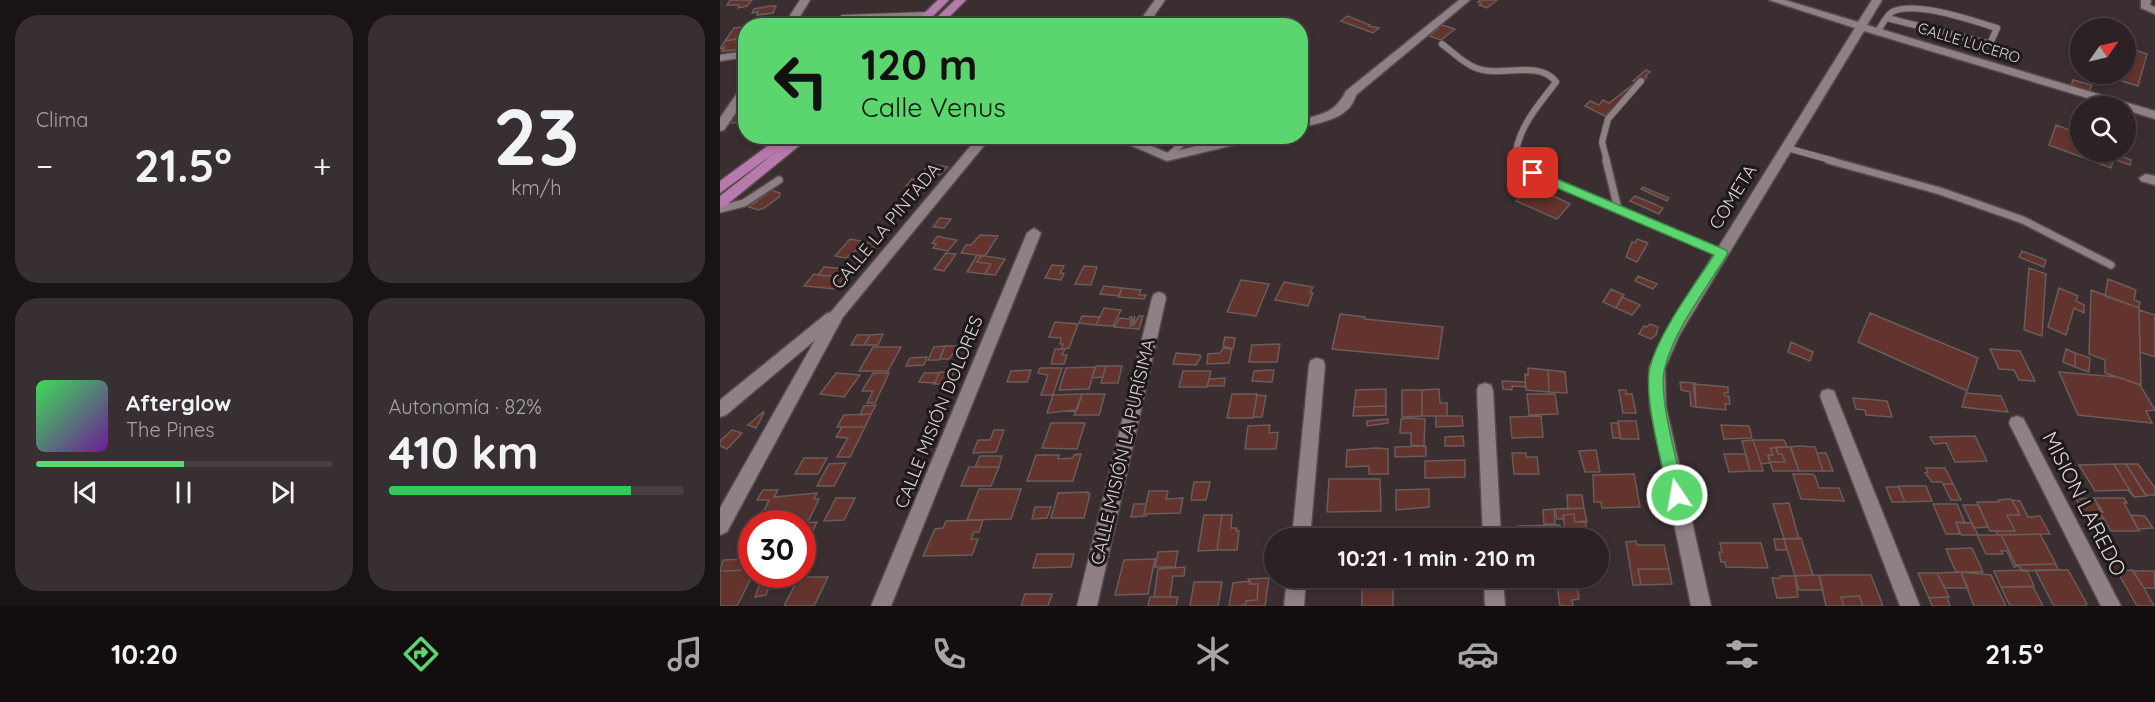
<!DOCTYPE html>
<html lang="es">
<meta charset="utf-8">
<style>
body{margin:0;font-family:Quicksand,sans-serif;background:#382f32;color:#f1f3f6;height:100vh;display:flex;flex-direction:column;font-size:22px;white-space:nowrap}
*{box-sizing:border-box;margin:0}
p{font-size:20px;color:#a6a4a7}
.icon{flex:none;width:33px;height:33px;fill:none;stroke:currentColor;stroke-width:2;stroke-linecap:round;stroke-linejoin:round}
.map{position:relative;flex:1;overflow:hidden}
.sheet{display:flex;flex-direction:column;gap:15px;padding:15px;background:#181314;width:720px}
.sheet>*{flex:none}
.top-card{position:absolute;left:18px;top:18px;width:570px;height:126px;border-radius:24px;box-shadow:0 3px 9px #0003,0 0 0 2px #483f42;background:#5bd56e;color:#111;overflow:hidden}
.needle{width:39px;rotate:56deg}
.buttons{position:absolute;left:1350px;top:18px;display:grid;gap:12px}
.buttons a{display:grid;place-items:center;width:66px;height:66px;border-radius:50%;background:#2c2225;box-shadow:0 3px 9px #0003,0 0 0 2px #483f42;font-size:30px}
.speed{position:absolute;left:18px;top:510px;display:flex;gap:12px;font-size:30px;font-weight:700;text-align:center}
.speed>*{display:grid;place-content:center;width:78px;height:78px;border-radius:50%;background:#2c2225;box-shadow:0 3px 9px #0003,0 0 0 2px #483f42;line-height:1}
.speed .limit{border:9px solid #d22;background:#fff;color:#111}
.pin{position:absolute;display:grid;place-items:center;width:51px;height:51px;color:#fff;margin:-26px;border-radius:12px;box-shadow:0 3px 9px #0006}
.me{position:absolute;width:66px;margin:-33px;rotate:348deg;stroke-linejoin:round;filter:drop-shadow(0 0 4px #0008)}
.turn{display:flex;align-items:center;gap:21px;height:126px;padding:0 24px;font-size:27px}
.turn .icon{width:78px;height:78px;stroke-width:2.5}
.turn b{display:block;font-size:42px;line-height:51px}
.big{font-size:45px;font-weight:800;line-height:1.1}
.sheet .tile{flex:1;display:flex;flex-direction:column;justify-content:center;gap:9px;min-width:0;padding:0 21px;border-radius:24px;background:#382f32}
.sheet .dial{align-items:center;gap:0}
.dial b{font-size:78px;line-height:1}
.song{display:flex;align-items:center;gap:18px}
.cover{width:72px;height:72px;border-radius:9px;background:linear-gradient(135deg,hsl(130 70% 55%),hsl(280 70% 35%))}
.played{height:6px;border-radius:3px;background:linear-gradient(90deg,#5bd56e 50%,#483f42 50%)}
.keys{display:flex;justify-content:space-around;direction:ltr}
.heat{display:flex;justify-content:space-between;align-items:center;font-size:33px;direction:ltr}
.charge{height:9px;border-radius:4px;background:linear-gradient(90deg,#34c759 82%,#483f42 0)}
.sheet .tiles{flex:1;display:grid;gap:15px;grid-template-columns:repeat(2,1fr)}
.trip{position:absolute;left:544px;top:528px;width:345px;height:60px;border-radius:30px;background:#2c2225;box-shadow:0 3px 9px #0003,0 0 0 2px #483f42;font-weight:800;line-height:60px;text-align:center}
.tabs{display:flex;height:96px;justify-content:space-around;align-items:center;background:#120e0f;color:#a6a4a7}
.tabs .icon{width:42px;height:42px}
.tabs .current{color:#5bd56e}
.tabs b{font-size:27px;color:#f1f3f6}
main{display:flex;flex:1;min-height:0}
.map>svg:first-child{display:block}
</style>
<main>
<section class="sheet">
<div class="tiles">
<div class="tile"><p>Clima</p>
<div class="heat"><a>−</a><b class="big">21.5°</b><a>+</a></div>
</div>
<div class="tile dial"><b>23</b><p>km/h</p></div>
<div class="tile">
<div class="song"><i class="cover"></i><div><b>Afterglow</b><p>The Pines</p></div></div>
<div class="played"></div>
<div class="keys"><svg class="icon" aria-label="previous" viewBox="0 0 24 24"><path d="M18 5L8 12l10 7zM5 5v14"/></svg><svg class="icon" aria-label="pause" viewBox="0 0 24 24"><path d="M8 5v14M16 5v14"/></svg><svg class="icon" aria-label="next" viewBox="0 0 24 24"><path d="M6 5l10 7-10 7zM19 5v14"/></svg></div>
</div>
<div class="tile"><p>Autonomía · 82%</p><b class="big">410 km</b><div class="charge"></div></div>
</div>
</section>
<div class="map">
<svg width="1435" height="606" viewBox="0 0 1435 606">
<rect width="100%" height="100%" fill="#3a2e31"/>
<path fill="#63342d" stroke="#695c5a" stroke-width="1.5" d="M10,0H32L27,6L18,8L19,5H7Z
M760,0H777L767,8L759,5L761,3L758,2Z
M50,6H56L53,13L37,15L38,12L32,13L34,9Z
M627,16L650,25L649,26L659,28L653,33L621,21Z
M722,25L735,29L721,40L709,36Z
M23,27L16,38H20L5,41L14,28Z
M18,39L16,42L26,41V49L2,51L4,48L0,49L5,41Z
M1406,47L1427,54L1418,86L1379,74H1406Z
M926,70L930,72L925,76L927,77L885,116L865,106L870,101L879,105L883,100L889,103L916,82L913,81Z
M1353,80L1372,85L1369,92L1351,86Z
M24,106L26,122L9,123L21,107Z
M1336,125L1360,134V152H1396L1391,168L1329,145Z
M1395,154L1411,160L1410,165L1393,159Z
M210,164L228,167L220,175L202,172Z
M192,179L204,180L197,189L186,186Z
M810,186L838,198L850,204L837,219L796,201Z
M923,187L949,198L947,201L921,189Z
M51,190L60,193L59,197L44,208L38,210L29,207L46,194L44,193Z
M915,196L934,204L943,208L939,214L910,201Z
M220,218L231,219L224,228L213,227Z
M260,235L278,236L265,256L241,253L246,245H251Z
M218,236L225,238L237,240L228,251L213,248L216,244L212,243Z
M130,239L146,242L126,258L115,256Z
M917,239L928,243L917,262L906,257L912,242L915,243Z
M146,242L157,244L148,254L137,251Z
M1302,251L1326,260L1324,267L1299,257Z
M226,253L236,254L224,271L214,269Z
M257,255L261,256L257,262L271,264L265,274L247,272Z
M261,256H265L285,259L275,275L265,274L271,264L257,262Z
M332,265L344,266L340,273H344L341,280L325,278Z
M364,266L377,267L371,285L355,284Z
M104,267L127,269L121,277L98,275Z
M1309,268L1326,274L1322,336L1304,330Z
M94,274L98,275L125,277L116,289L84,286Z
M918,276L937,284L933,289L915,281Z
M1388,279L1416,290L1414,300L1420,302L1419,308L1385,296Z
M521,280L549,284L536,316L507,312Z
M564,282L593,287L590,293H593L588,306L555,300Z
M384,286L402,288L399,296L380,294Z
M402,288L421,290L419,295H426L424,299L398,297Z
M1339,288L1358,296L1356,301L1364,305V313L1354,308L1346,335L1328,327Z
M891,289L904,295L896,308L883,302Z
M1371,290L1419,308L1421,385L1385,373V360L1369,354Z
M902,297L920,305L912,315L896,308Z
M384,308L401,310L393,326L376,325Z
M1419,310L1435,315V357L1420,352Z
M1150,313L1258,358L1247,391L1138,342Z
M620,314L645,317V319L723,327L718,359L612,349Z
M362,316L380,317L376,325L359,323Z
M415,316L413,326L419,316H423L419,329L394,327L400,318L409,319L410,317H412L410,327Z
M335,322L358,324L349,348L341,349L343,344H340L341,338L329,337Z
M930,324L938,327L936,335L931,339L919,334L924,326L927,327Z
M163,334L158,345H144L150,335Z
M137,335H150L144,345H131Z
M505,337L515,338L513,349L503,346Z
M1071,342L1093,352L1090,361L1068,352Z
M560,344L557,362H529L532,345Z
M225,346L219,360H208L214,347Z
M225,346H239L229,359H220Z
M153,347H181L168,371H139Z
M503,348L512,349L509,363L487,364L488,354L500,353Z
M335,349H345L342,355H347L344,364H331Z
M1270,349L1300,351L1315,381L1299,380L1294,370L1279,369Z
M1346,349L1355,353V367L1343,362Z
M456,353L480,355L481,357L476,365L453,364Z
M1355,353L1370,358L1369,372L1355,367Z
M207,357L204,365L186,366L190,358Z
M376,366H386L383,377L372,378Z
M386,366H402L398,383H381Z
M375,367L369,389L339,390L346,368Z
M320,368H342L333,395H321L328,375L318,373Z
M808,368L828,370L829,392L806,390L805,374L808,375Z
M311,370L307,382H287L291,371Z
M554,370L552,382L532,381L534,371Z
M828,370L845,372L847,393L829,392Z
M463,371H491L487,387H459Z
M220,372H234L228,384H214Z
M1339,372L1398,377L1420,385L1435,410L1426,411L1432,423L1358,415Z
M116,373L140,375L124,397L100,394Z
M153,373H169L155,403H147L153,391H142Z
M204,373H219L215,383L199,382Z
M505,378L504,386H487L489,379Z
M782,381L805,382L806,387L792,386V390L783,389Z
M960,382L975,383L976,407L971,406L970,392L961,390Z
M973,384L1008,387V393H1004L1005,396H1009L1010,404H1005L1006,410L976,407Z
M666,389V406L634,407L636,390Z
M719,389L720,403H727V416H702V390Z
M682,390H702V416L682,417Z
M899,390H906V394H912L916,413H903Z
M1246,393L1281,396L1288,412L1242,407Z
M362,394L357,410L327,413L333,395Z
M362,394H385L379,415H354Z
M512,394H537L533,418H507Z
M807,394H835L838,414L809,415Z
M537,395L546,396L542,417H533Z
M1133,398L1167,401L1172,417L1146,415L1145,410L1136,409Z
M156,405L151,414L140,415L144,406Z
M666,406V415L633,416L634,407Z
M43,412L44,413L36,428L28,425Z
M151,414L145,427H117L124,415Z
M716,416H742L743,426L716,427Z
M821,416L823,437L792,438L790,417Z
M690,418L705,419L704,446L691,445V433H680L681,419Z
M668,419V423L647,426V421Z
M898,421H916L919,439H901Z
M331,423H365L357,449L322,448Z
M891,423H898L900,438H893Z
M550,425L549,433L558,432L556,449H525L528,426Z
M1001,425L1029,426L1032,438L1004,439Z
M122,427H145L130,457H117L128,438L116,437Z
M12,430L22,433L7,449L0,446V441Z
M274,430H284L276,452L253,453L258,440H270Z
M743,436L744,446H725V437Z
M1255,436L1267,461L1235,462L1226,443L1214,444L1210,437Z
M1033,440L1041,464L1043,471H1030L1022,441Z
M1033,440H1064L1067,447L1050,448L1053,455H1048L1050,463L1041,464Z
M706,446V456L675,457V447Z
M1079,446L1095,447L1103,471H1079L1070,447Z
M1056,447H1071L1079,471H1053L1050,462H1065L1062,454H1058Z
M656,448L668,449V474H649V466L626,467L627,450Z
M1050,448H1056L1058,454H1062L1065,462H1050L1048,455H1053Z
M876,450L880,472H865L859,451Z
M792,453H806V457H817L819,474H794Z
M1097,453H1106L1113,471H1103Z
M361,454L353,481H307L316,455H339L338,459L353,458L354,455Z
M1004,454H1026L1030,471L1009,472Z
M260,456H282L279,467H255Z
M84,458H107L98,474H75Z
M745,460V477L705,478V461Z
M126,463L114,486H97L109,464Z
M1394,464L1414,497L1408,490L1375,491L1359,465Z
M1394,464H1406L1426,496L1414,497Z
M1406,464H1418L1435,488V495H1426Z
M249,467H279L271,486H241Z
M1206,468H1225L1233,484H1223L1222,482H1212L1205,473L1208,472Z
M914,474L920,507L882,508L881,502H874L873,475Z
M1073,474H1092L1095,476L1099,488H1119L1124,501L1081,499Z
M609,479H660L661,511L607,512Z
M474,482H490L486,500H471Z
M1223,484H1233L1241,500H1231Z
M1178,486H1206L1212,501L1185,502Z
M1166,487H1179L1185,502H1172Z
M259,489H301L291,519L247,520Z
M709,489V507L676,510V490Z
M43,490H58L54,497L97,493L94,499H99L89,520L48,521L49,519H43L46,513H43L49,500H37Z
M429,491H448L446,499L463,498L460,513L424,514Z
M368,492V494H370L364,518H331L338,493Z
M847,495H862L864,508L848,509Z
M116,498H135L124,520L104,521Z
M1374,498L1381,512H1379L1384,519H1368L1356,499Z
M1374,498H1404L1407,503H1404L1419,531H1391L1379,512H1383Z
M1291,499L1300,515H1287L1295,531H1270L1257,502H1279L1278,500Z
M1292,500L1300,501L1308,517L1320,516L1330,534L1277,535L1276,531H1295L1287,515H1300Z
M1069,503L1079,539H1064L1053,504Z
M414,504H426L424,514H427L426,516L411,517Z
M1213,504H1237L1245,523L1236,522L1240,534H1226Z
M1243,505H1258L1268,527L1254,528Z
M315,507H331L327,518L312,519Z
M864,508L867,522H855L854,514L843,515L844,519H837L835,509Z
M834,509L835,524H824L823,510Z
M854,514L855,522L865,521L868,538H846L843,515Z
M484,515H502L497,550L478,551Z
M502,515H512L511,528H517L516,531H519L517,550H497Z
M1411,515L1425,516L1433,528L1418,529Z
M263,520L259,532H254L251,539H258L252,555L203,556L215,529L223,528L226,521Z
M97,522L90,537H85L82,542V524H63Z
M1236,522L1252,523L1258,535H1241Z
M840,525L842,538H800L798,526Z
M1320,534L1336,564L1296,565L1281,535Z
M1257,535H1281L1296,565L1335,564L1339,570L1302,571L1299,566L1294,567L1287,551H1281L1283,554H1266Z
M1081,538L1093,575L1075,576L1064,539Z
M1054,539H1064L1067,550H1056Z
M916,541L917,545H944L949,569H918L921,585H913L906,542Z
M1000,543H1041L1048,568L1006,567L1005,562H1001L999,552H1002Z
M1252,548L1263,572H1236L1226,549Z
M458,551L455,567H435L438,552Z
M317,554H354L351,567L313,568Z
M32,559V570L0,571L3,560Z
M435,559L428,594L395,595L404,560Z
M465,567L464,576H453L450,597H434L438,569Z
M918,569H949L952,584L921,585Z
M32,570L29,576H32L17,606H0V571Z
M1307,570L1314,586L1281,587L1274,571Z
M1315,570H1348L1367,604L1365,606H1334Z
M1412,570L1424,588L1434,606H1417L1397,571Z
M1413,571H1434L1435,588H1424Z
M1241,572L1248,588H1225L1217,573Z
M1241,572L1271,575L1286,606H1254Z
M1198,573H1217L1229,597L1209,598Z
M1099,575L1103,590H1079L1075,576Z
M1099,575H1151L1163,606H1143L1139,596L1121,597L1124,606H1106Z
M53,576L46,595L35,597L42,578Z
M1060,576H1075L1078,597L1057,598L1052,578H1061Z
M79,577H108L94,606H64Z
M549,578L545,606H519L526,604V601L537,600L538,584H530L528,579Z
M815,578H831L832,588H816Z
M836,578H856L859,599L852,600L853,606H840Z
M673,580V606H642V581Z
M530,581V584H538L537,600L526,601V604L519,606H509L513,583Z
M474,582H502L498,606H470Z
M1281,587H1313L1323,606H1290Z
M305,594H332L328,606H301Z
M1139,596L1143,606H1124L1121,597Z
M430,597H458L456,606H428Z
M1227,597L1230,606H1212L1209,598Z"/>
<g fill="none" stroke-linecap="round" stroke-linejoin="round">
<defs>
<path id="lane-far1" d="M123,18L207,15
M1158,31C1162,25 1166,16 1172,12C1195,0 1253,21 1277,28L1270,44L1167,18
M722,44C733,52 744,64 756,68C781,78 819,59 836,82C818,106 796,129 795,161
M1067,148L1114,161
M447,157L471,136
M887,161L882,142L888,119L921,81"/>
<path id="lane" d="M795,160V162L813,173L1002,253
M886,160L898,209
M1108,160L1220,191L1303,220L1391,265
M0,209L24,203L59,180"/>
<path id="street" d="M80,0H90L74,26H63Z
M435,0H445L427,26H416Z
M739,0H750L636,95C630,119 601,122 580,128V120C603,114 615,113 626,91Z
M1049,0H1065L1138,22L1152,0H1162L1147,25L1435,111V119L1406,110V106H1394L1144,31L960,334L945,368L946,406L991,606H971L930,406L929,368L948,328L1135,28Z
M1421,0H1431L1430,5L1435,7V14L1421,8Z
M26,51V57L0,61V55Z
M22,86H26V98L4,130L0,131V118Z
M259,136H272L123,317L7,532L0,535V508L95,340L6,415L0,417V400L106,314L111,312Z
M389,136H408L448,153L516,136H541L535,140L447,161Z
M1426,174L1435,176V185L1421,181L1419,178Z
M314,228L321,233L171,606H151L307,233Z
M439,292L444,294L446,298L377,606H357L432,298L434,294Z
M597,358L603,360L605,365L590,538H572L589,365L591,360Z
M765,383L771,385L773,390L781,538H763L757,390L759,385Z
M1108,389L1114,391L1200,606H1180L1100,396L1102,391Z
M1297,416L1303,418L1401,606H1381L1289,423L1291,418Z
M567,578H586L584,606H564Z
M764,578H783L785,606H765Z"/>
<path id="primary" d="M218,0H229L203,26H191Z
M235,0H246L220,26H208Z
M76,136H91L5,206L0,208V196L60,149L0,193V181L60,137H68L69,143Z"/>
</defs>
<use href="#lane-far1" stroke="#554b4e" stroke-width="8"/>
<use href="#lane" stroke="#554b4e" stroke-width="10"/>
<use href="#street" stroke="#554b4e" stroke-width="3"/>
<use href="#primary" stroke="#554b4e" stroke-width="3"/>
<use href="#lane-far1" stroke="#8e8084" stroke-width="6"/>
<use href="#lane" stroke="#8e8084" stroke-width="7"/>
<use href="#street" fill="#8e8084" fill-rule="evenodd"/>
<use href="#primary" fill="#b879ac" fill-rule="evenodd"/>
</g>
<path fill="#5bd56e" stroke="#3b8a48" stroke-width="1.5" d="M813,169L1006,250L1008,253C987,289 956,326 945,367C937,394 958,465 965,495L963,500L957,502L951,500L949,495C942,464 923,396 930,367C939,332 974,286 994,255L809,176V170Z"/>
<g text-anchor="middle" stroke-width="6" stroke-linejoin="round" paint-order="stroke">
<g font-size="15" fill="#dcd5d6" stroke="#1d1819">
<text transform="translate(1249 43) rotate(17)" y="5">CALLE LUCERO</text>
</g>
<g font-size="18" fill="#dcd5d6" stroke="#1d1819">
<text transform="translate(1013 197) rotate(-58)" y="6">COMETA</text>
<text transform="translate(166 226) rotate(-50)" y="6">CALLE LA PINTADA</text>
<text transform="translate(219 412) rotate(-68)" y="6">CALLE MISIÓN DOLORES</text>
<text transform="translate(403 452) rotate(-77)" y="6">CALLE MISIÓN LA PURÍSIMA</text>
</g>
<g font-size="21" fill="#dcd5d6" stroke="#1d1819">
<text transform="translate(1364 504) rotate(63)" y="7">MISION LAREDO</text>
</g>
</g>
</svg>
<div class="buttons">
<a><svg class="needle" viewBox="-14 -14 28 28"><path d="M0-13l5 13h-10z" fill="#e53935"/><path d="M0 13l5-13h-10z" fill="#a6a4a7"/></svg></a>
<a><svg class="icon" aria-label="search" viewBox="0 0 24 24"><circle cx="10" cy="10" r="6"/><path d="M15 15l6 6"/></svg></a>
</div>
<div class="speed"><div class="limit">30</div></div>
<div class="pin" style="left:813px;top:173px;background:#d93025"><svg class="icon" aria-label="arrive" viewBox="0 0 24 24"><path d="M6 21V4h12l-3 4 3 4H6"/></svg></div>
<svg class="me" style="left:957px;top:495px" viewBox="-20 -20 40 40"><circle r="17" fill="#5bd56e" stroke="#fff" stroke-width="3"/><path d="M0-11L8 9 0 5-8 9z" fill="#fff"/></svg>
<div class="trip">10:21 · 1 min · 210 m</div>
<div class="top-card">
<div class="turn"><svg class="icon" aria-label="left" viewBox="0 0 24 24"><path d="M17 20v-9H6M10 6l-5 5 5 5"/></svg><div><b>120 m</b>Calle Venus</div></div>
</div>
</div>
</main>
<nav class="tabs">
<b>10:20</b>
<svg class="icon current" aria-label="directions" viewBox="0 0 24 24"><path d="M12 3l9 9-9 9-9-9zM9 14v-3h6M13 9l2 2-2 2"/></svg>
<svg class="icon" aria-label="music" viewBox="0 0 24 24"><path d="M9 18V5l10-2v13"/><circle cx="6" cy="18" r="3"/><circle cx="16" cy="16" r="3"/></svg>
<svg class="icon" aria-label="phone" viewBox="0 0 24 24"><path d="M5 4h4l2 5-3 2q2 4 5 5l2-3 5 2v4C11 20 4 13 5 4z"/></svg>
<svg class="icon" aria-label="climate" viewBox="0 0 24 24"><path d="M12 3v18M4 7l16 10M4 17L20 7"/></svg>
<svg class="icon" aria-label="car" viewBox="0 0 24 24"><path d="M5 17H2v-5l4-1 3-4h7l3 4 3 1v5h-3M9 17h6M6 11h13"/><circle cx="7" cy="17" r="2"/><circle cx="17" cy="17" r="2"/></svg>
<svg class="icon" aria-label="filters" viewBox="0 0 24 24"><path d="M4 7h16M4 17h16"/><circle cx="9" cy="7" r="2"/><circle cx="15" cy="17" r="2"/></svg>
<b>21.5°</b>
</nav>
